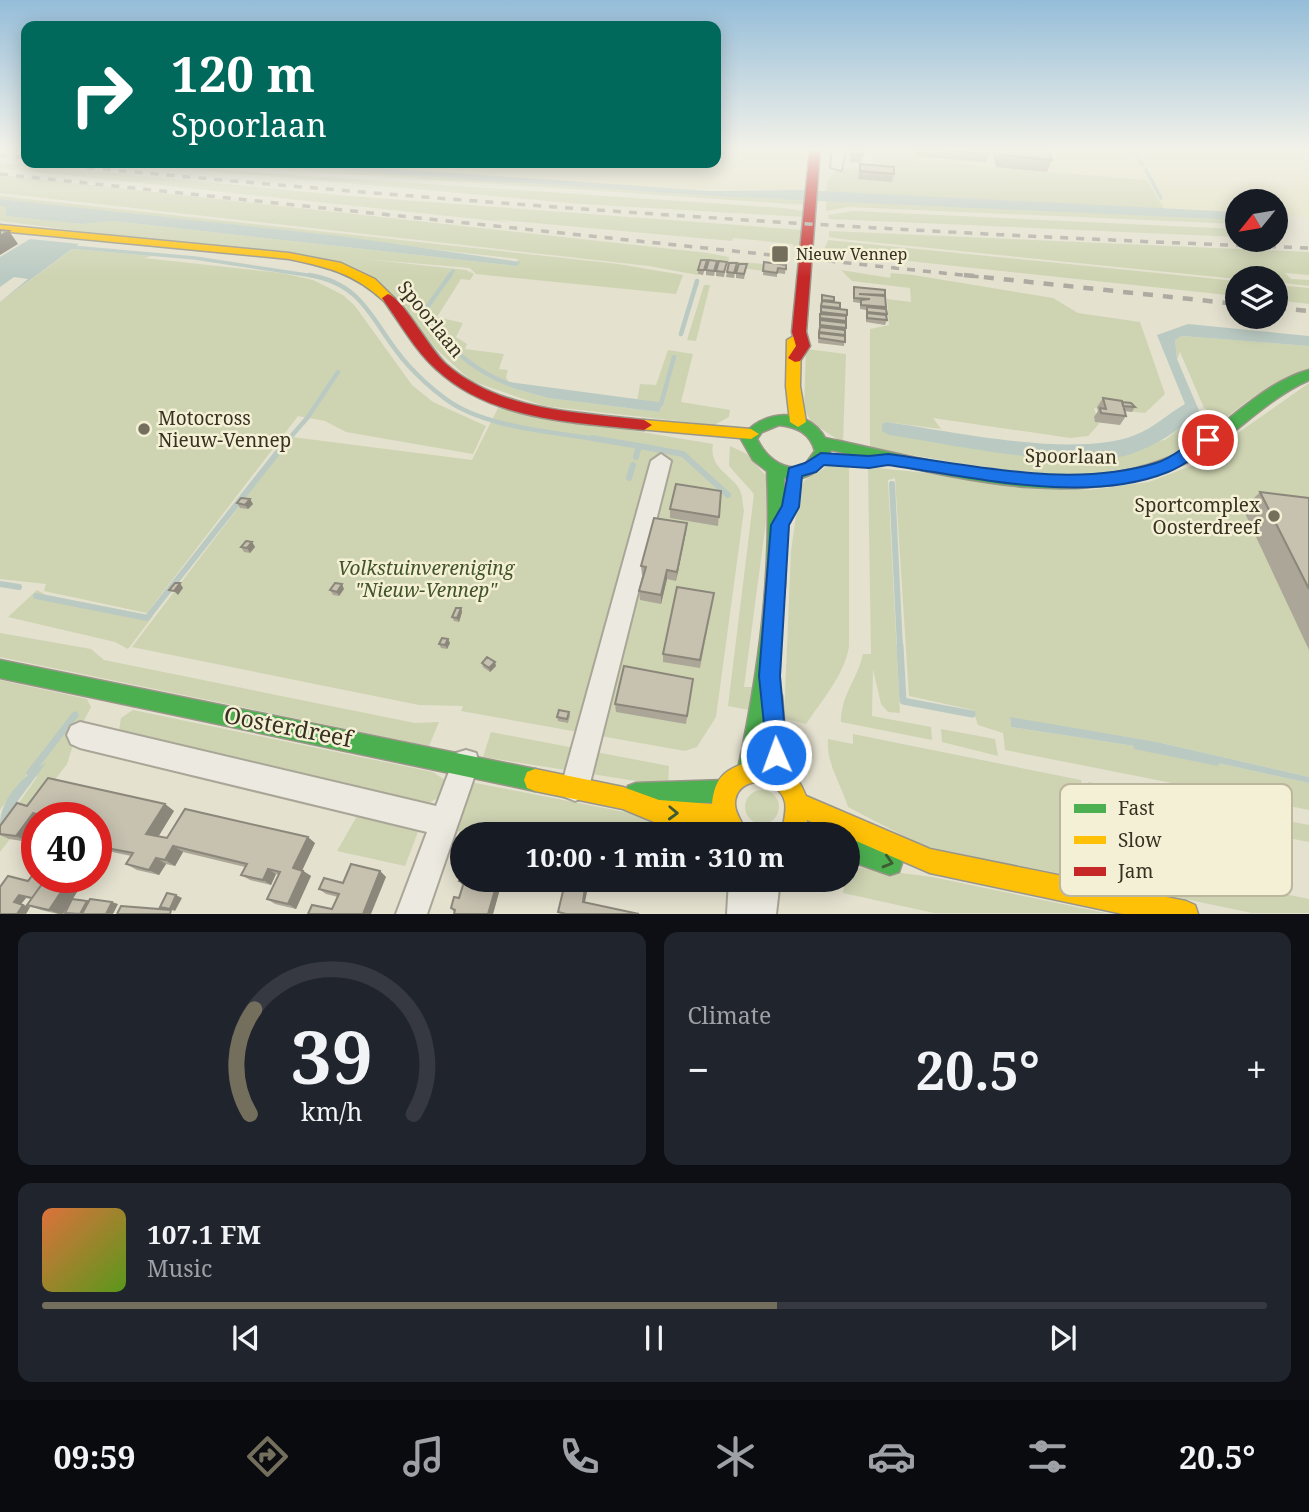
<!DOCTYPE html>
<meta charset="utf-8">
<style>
body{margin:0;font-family:"Noto Serif",serif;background:#20242c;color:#f1f3f6;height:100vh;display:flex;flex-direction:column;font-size:26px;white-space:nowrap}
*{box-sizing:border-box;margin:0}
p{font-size:23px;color:#9ea1a6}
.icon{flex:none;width:38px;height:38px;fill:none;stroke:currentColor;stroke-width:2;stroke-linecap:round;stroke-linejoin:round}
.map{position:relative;height:914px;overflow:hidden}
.panel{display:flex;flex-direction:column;gap:18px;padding:18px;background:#0d0f14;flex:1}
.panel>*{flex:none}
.hud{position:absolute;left:21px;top:21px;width:700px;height:147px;border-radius:14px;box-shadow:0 4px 18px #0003;background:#00695c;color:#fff;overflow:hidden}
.needle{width:46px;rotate:240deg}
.tools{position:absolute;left:1225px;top:189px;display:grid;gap:14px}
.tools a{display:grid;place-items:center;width:63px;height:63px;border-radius:50%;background:#171b24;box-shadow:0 4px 18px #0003;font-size:35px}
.speed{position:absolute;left:21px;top:802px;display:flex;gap:14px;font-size:35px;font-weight:700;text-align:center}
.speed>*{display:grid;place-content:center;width:91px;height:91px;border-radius:50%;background:#171b24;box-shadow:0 4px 18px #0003;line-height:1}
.speed .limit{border:10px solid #d22;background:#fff;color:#111}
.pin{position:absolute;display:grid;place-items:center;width:60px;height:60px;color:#fff;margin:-30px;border:4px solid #fff;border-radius:50%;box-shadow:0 2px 7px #0007}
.me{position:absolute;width:77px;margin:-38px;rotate:358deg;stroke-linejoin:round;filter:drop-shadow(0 0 5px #0008)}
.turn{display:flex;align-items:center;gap:24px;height:147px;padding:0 35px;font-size:32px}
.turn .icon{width:91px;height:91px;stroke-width:2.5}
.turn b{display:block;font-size:49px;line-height:60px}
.big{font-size:52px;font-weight:700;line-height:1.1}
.panel .tile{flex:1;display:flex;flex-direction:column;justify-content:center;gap:10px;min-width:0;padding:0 24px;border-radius:14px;background:#20242c}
.panel .dial{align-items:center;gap:0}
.dial svg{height:182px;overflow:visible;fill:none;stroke:#363941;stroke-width:7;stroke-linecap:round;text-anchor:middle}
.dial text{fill:#f1f3f6;stroke:none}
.song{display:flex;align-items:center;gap:21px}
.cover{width:84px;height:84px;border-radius:10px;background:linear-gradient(135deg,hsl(20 70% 55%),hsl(90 70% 35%))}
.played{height:7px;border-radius:4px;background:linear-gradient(90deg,#746e5d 60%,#363941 60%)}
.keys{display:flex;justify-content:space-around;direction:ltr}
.heat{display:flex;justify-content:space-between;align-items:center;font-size:38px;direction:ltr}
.panel .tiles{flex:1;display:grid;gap:18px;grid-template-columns:1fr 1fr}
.tile:last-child{grid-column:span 2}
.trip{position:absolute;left:450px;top:822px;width:410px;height:70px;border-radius:35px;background:#171b24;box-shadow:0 4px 18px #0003;font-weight:700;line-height:70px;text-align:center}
.tabs{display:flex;height:112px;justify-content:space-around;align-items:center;background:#090b0e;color:#9ea1a6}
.tabs .icon{width:49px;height:49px}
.tabs .current{color:#746e5d}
.tabs b{font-size:32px;color:#f1f3f6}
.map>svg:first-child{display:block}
</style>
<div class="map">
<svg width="1309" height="914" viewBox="0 0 1309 914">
<rect width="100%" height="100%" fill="#e4e1cf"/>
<path fill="#e2e1c0" d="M716,149H806L801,190L675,189L312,163H716Z
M905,149H1309V217L1276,216V201H1237V215L1166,212L1146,179L905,159Z"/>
<path fill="#ced4b2" d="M874,157L1147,180L1166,212L936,201L826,192L828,179L840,168L872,170Z
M0,162L349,196L803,230L800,249H794L793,244L733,238L732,241L491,219L514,223L0,168Z
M119,163L784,208L802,211L804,217L582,204Z
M185,163H228L804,199L806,205Z
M0,175L708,253L729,257V261L764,264L763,271L702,262L698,275L649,266L0,193Z
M0,196L618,264L683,275L676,294L476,274L470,268L365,259L466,270L474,274L470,280L461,279L437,317L463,323L456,337L467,344L465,349L504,354L499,369L508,370L506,377L512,388L548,398L659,412L663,406L637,401L640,384L656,385L668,350L693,354L681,402L730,410L729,417L714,425L544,406L471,381L435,348L377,278L349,265L0,221V206L6,207L7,216L82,224L113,221L516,266L518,259L0,199Z
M826,200L1237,220V224L848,207L826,211Z
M853,211L1237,229V237L829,219L828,215Z
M829,231L1309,252V275L1285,273L1291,279L1309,280V286L1276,282V278L1237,279L841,239L829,237Z
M828,240L1237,281V296L890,259L889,255L824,250Z
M73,249L152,256L144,258L282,273L313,280L343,295L355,306L412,385L433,402L486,426L473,454L346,432L325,421L298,416L147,613L44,591L46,584L0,579V302Z
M841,270L890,278L891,273L913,275L1053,298L1078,313L1140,322L1165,394L1145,413L1094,408L1099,424L1088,436L1070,438L933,418L941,429L886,422L1045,457L1165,440L1200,413L1209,411L1204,408L1180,352L1177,359L1175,340L1182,336L1309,346V369C1258,383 1224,425 1179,451C1096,499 960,461 870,448V329L889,325L887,299L911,302L910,288L852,281Z
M704,285H710L696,341L687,340Z
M1276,285L1309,288V304L1276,300Z
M806,349L846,354L843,443L811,422L804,408Z
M1309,383V777L1157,742L1010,718L1011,727L1154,749L1309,783V810L1005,750L1003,733L978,725L973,710L909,696L895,478L888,480L900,713L888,712L881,704L873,669L872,716L931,727L932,740L841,722C841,694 857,681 863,654H871L868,467L1090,490L1149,482L1191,466Z
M498,408L713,444C708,470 737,477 741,493C743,498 742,503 744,510L716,717L697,747L685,751L461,711L463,706L419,705L132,647L292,437L472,460Z
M730,446L747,454L768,478L767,514L744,687H754L749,710L728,706L754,494L729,466Z
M829,465H849V646C845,674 822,700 806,724L784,718L791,551L800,488L805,480Z
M37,590L46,595L153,616L128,649L115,642L8,617Z
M0,633L91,649L104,660L415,723L439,722L429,746L0,657Z
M0,680L87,699L91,707L76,736L67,764L0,852V830L37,777L29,772L0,810Z
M133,710L433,772L446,781L439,797L429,803L405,866L337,851L369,795L118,737L121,718Z
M941,729L995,739L998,756L942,742Z
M491,732L669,766L668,786L483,757Z
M853,734L1081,780L1101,882L923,846L848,807C841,784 826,763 828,739L853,744Z
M470,782L666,820L671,835H473L453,830Z
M1088,782L1193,802L1204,838L1192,835L1182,817L1096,801L1093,803Z
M745 807a17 17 0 1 1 34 0a17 17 0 1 1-34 0Z
M1200,804L1309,825V842L1210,823L1208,825Z
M1144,848L1166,853L1172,869L1177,872L1309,899V913H1252L1137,889L1131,858L1136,851Z
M847,866L932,877L1106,913H934L843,893Z"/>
<path fill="#bacac2" d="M228,163H312L710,191L801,190L1237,212V220L714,196Z
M0,199L347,237L521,262L516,266L113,221L82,224L6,216V207L0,206Z
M30,239L79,244L0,302L28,279L14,277L0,287V257Z
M1188,324L1309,336V346L1182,336L1175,340L1177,359L1200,413C1178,430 1158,445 1131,454C1077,472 949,444 889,435L882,431V424L886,422C951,431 1076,459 1135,435C1152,429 1169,413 1185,404L1157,335Z
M509,382L658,402L663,405L659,412L548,398L512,388Z
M1010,717L1157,742L1309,777V783L1154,749L1011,727Z
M46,763L0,825C0,799 24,774 46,763Z"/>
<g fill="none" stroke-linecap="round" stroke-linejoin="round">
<path stroke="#bacac2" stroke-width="3.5" d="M1133,149L1142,164
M498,167L501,163
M1146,170L1161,198
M71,247L195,258L320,277
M449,277L453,271"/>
<path stroke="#bacac2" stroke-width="4.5" d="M309,275C367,284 373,327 408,365C418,376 431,388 443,397C482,428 554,432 602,440
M450,275L423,313C447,347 474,372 514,386
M681,334L697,281
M655,407L661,404L674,357
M288,440L308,417L338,372"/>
<path stroke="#bacac2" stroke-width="6" d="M592,438L639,446
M636,457L639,446L683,454L728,495
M629,478L633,465
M892,484L900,648
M0,584L19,587
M36,596L147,618L289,438"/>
<path stroke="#bacac2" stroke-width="7" d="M900,646L903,701L972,714
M1137,746L1216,762
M30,773L75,715"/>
<defs>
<path id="street" d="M833,149H845L841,170L831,167Z
M661,454L671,461L589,787L585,797L575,801L565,797L561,787L651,461Z
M80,722L436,806L456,753L466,750L476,753L479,763L427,914H396L427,832L80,748L71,744L67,735L71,726Z
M729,880H780L776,914H727Z"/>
<path id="fast" d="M1309,370V380C1261,401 1228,445 1181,465C1069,514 944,474 831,450C821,471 807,482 784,478L785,583L775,687L779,689L782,696L788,773L785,781L777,784L769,781L766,773L764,746L757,777L749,780L741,777L738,769C759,670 772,573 767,471L753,460L741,439C760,409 807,406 825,438C932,460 1065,502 1170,457C1221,435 1255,385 1309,370ZM779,425C797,427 810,433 815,451L807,462L800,467C781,470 765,456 757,439L762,432Z
M0,660L535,769L543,772L546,780L543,788L535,791L0,678Z
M726,780L734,783L737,791L734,799L726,802L636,805L628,802L625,794L628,786L636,783Z
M847,836L899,854L902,863L899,872L890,875L847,860Z"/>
<path id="slow" d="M0,225L289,253L341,263L375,279L394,298L392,301H384C354,273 327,267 289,259L0,231Z
M794,336L801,340L800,386L806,422L798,427L790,422L786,386L787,340Z
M644,420L751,429L759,434L751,439L639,429L636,425Z
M755,760C784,763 795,769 806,796L930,849L1186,901L1195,905L1198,914H1123L930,873L847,837V835H841L807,820L805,835H781C783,825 787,811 785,802C779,776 735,775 735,804C735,814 744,825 748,835H723L720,828L659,824L623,809L535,791L527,788L524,780L527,772L535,769L623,787L659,800L712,804C715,774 728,768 755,760Z"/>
<path id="jam" d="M810,149H820L806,332L810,346L800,361L795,362L788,358L796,346L792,332Z
M388,294C404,300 429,349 446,364C500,411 576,412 644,420L652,425L644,430C574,422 492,421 437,370C415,351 399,321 382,298Z"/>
</defs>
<use href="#street" stroke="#a9a698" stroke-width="4"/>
<use href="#fast" stroke="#999588" stroke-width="3"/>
<use href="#slow" stroke="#999588" stroke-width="3"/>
<use href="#jam" stroke="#999588" stroke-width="3"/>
<use href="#street" fill="#eceae0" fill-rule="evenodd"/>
<use href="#fast" fill="#4caf50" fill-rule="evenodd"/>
<use href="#slow" fill="#ffc107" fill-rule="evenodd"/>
<use href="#jam" fill="#c62828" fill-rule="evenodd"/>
<path stroke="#acaaa1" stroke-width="3.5" stroke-dasharray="8 8" stroke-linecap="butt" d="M0,155L26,158
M39,163C462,204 885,233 1309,248
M0,174L981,277"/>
<path stroke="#acaaa1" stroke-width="4.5" stroke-dasharray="10 10" stroke-linecap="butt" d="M964,275L1237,304
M1276,308L1309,311"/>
</g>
<path fill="#aba697" d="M851,149L863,155L861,163L850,162Z
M915,149H988L989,154L986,162L915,156Z
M996,149H1048L1052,160L1047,172L996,167L993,156Z
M860,164L894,174L892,182L858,179Z
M727,262L724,277L716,276V271Z
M764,262L786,265L785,274L777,273V277L763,275Z
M737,263L734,278L726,277L727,272Z
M706,265L703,275L698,274V270Z
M716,266L714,276L706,275V270Z
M746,269L744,279L736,278V273Z
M854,287L885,295L887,320L885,325L866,322V310L860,309V303L853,302Z
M822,295L834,297V302L840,303L839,309L847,315L844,346L818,343Z
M1103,398L1122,402L1135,407L1132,412L1125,411L1126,416L1120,425L1095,422L1094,417L1098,411L1097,407Z
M721,491L718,526L670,518V509Z
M1260,492L1309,498V650L1243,509Z
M237,503L253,504L248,509L240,508Z
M686,532L676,581L667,579L661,604L640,600L639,591L643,575H642L641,566Z
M252,542L255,547L250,553L244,552L241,547Z
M344,589L339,596L333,595L330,590Z
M714,593L700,668L663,662V654Z
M461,608L462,612L459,622L454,621L452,617Z
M450,643L447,649L441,648L439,644Z
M482,663L496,666L490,672L483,667Z
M692,687L686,724L616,712L615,704Z
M569,712L570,716L568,723L558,721L557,717Z
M165,804L174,811L158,836L167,838L315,843L302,870L311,876L296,909L275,904L267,899L279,875L276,874L271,885L250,880L241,875L245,867L183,852L175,866L166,864L159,875L137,870L126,864L131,856L103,850L96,847V838L100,832L96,831V817H37V831L29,842L9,839L0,835V826L27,806Z
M380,871L386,877L332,909L338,897L326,894L319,889L343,883Z
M462,880H519L516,889L501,885L493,914H454V912L451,908L459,898L463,886L459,881Z
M544,880H556L555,884L545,882Z
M28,881H84L63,914H58L41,910L27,905L31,899L26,898L21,904L30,907L26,914H0Z"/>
<path fill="#8b877b" d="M9,231L18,244L0,255V236Z
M250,499L253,504L248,509L245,505Z
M687,523L686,532L676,581L677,572Z
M252,542L255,547L250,553L247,548Z
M667,570V579L661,604V595Z
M180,583L183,588L178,595L174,591Z
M342,584L344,589L339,596L337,592Z
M461,608L462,612L459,622L457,618Z
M448,639L450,643L447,649L445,645Z
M495,662L496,666L490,672L489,668Z
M165,804L174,811L157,839L146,834Z
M33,813L42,817H37V831L29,842L16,836Z
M308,837L315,843L301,873L293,868Z
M173,846L183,852L175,866L165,860Z
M156,858L166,864L159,875L149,870Z
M268,869L276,874L271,885L263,880Z
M303,871L311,876L296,909L288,904Z
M380,871L386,877L371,914H363Z
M71,877L84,881L63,914H59L49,910Z
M498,880L501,885L493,914H488Z
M514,880H519L516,889L513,884Z
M585,887L587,892L584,907L583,902Z
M19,895L26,898L21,904L14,902Z
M176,895L182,898L175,911L170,909Z
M112,902L118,904L113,914H106Z
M23,905L30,907L26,914H17Z"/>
<path fill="#c7c1b0" stroke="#8b877b" stroke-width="2" d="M852,149L863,150V155L851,154Z
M932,149H988L989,154Z
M999,149H1048L1052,160L1001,155Z
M860,164L894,167V174L860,171Z
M0,230L9,231L0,236Z
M701,260H707L704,270H698Z
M709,260L717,261L714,271L706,270Z
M719,261L727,262L724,272L716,271Z
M764,262L786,265V269L778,268L777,273L763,271Z
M729,263H737L734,273L727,272Z
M739,264H747L744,274L736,273Z
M854,287L885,290V295L859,294L885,296L886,307L861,305V300L870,299L854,298Z
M822,295L834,297V301L822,300Z
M822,301L840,303V308L821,306Z
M821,307L847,310V315L821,312Z
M867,307L886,309L887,314L867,312Z
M867,313L886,315L887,320L867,318Z
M820,314L846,316V321L820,318Z
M820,320L846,323V328L820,325Z
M820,327L845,330V335L819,332Z
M819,333L845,336V342L819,338Z
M1103,398L1122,401L1126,416L1101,413L1100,408L1106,409Z
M1122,402L1131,403L1135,407L1123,406Z
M676,484L721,491L719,517L670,509Z
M1260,492L1309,498V589Z
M241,498L250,499L245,505L237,503Z
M654,518L687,523L677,572L667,570L661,595L639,591L646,567L641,566Z
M246,541L252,542L247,548L241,547Z
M175,583H180L174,591L169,590Z
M335,583L342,584L337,592L330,590Z
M677,587L714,593L700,660L663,654Z
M456,608H461L457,618L452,617Z
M442,638L448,639L445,645L439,644Z
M487,657L495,662L489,668L482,663Z
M624,666L693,679L687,716L615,704Z
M559,710L569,712L567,719L557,717Z
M48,778L165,804L146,834L167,838L185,809L308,837L293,868L303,871L288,904L267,899L280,872L268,869L263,880L241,875L247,864L173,846L165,860L156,858L149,870L126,864L133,853L96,846V838L102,829L96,828V817H51L33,813L16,836L0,834V826L17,803L27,806Z
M351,864L380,871L363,914H308L312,905L332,909L339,894L319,889L324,878L343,883Z
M37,869V877H47L32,898L19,895L14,902L23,905L17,914H0V887L8,876L28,881Z
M462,875V880H498L488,914H454L455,910L451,908L454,897L459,898L464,882L459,881Z
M47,877H71L49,910L27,905Z
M499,880H514L513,884Z
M570,880H584L583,886L585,887L583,902L639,914H566L558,912L565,883H569Z
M167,893L176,895L170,909L160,907Z
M72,899L87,901L80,914L65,913Z
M90,899L112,902L106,914H82Z
M121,906L171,910L170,914H117Z"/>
<defs><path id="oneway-chevron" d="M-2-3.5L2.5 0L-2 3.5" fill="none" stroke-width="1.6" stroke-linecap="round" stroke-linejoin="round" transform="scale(1.75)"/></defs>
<g stroke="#3f5c31">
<use href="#oneway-chevron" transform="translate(673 813) rotate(2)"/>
<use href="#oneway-chevron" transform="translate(888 862) rotate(16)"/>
</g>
<linearGradient id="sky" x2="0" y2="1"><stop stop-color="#95bdd9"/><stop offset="0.54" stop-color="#f3f2e9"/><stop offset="1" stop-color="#f3f2e9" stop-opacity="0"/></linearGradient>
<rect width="1309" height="277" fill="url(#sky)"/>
<path fill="#1a73e8" stroke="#114b97" stroke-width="2" d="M1208,435L1216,440L1214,444C1199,453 1184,466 1168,472C1086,505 973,477 888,465L869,468L824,465L816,472L802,476L799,507L789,525L780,676L787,755L784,763L776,766L768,763L759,676L771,525L782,506L789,468L805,463L821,453L869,456L888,454C975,465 1070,489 1156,463C1175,458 1189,440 1208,435Z"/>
<g fill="#746e5d" stroke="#f4f0d6" stroke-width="2.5">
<rect x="771" y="245" width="18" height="18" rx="3.5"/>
<circle cx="144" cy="429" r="7"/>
<circle cx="1274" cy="516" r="7"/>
</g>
<g text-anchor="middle" stroke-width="5" stroke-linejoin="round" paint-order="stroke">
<g font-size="16" fill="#383020" stroke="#f4f0d6" text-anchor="start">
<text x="796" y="260">Nieuw Vennep</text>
</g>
<g font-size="19" fill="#383020" stroke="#f4f0d6">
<text transform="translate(431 319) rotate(51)" y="7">Spoorlaan</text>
<text transform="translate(1071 456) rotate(1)" y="7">Spoorlaan</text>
</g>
<g font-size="19" fill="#383020" stroke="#f4f0d6" text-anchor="start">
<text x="158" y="425">Motocross<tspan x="158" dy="22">Nieuw-Vennep</tspan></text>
<text x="1260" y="512" text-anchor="end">Sportcomplex<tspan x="1260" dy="22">Oosterdreef</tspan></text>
</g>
<g font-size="19" font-style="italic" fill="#415328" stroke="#f4f0d6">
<text x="426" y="575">Volkstuinvereniging<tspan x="426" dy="22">"Nieuw-Vennep"</tspan></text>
</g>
<g font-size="23" fill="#383020" stroke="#f4f0d6">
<text transform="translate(288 727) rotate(11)" y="8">Oosterdreef</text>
</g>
</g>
<rect x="1060" y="784" width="232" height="112" rx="10" fill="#f4f0d6" stroke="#bcb69f" stroke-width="2"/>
<rect x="1074" y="804" width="32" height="9" fill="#4caf50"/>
<rect x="1074" y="836" width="32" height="8" fill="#ffc107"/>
<rect x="1074" y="867" width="32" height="9" fill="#c62828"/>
<g font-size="19" fill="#383020">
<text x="1118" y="815">Fast</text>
<text x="1118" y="847">Slow</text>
<text x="1118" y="878">Jam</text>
</g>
</svg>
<div class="tools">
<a><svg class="needle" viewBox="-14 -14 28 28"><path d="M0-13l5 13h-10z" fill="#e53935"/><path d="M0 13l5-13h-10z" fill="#9ea1a6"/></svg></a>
<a><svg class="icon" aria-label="layers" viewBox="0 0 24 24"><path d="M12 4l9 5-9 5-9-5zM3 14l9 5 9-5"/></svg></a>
</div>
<div class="speed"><div class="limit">40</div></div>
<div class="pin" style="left:1208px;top:440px;background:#d93025"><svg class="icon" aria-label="arrive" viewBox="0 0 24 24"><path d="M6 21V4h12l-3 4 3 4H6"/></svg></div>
<svg class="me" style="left:776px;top:755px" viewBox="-20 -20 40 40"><circle r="17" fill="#1a73e8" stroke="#fff" stroke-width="3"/><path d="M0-11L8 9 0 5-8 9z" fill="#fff"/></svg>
<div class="trip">10:00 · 1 min · 310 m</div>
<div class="hud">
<div class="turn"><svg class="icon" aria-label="right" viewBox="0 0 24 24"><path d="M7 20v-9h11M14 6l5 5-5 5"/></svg><div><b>120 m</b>Spoorlaan</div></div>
</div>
</div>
<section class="panel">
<div class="tiles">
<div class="tile dial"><svg viewBox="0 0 100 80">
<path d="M14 69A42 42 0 1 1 86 69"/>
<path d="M14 69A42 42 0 0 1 16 23" stroke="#746e5d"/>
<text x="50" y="56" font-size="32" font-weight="700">39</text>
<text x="50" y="72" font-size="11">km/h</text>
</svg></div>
<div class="tile"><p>Climate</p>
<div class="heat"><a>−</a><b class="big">20.5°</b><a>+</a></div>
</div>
<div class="tile">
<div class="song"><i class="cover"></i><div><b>107.1 FM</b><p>Music</p></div></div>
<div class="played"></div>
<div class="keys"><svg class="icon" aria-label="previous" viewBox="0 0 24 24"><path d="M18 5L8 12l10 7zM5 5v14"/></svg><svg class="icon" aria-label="pause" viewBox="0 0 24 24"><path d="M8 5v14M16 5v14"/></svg><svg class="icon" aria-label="next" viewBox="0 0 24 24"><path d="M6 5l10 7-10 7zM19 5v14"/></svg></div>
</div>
</div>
</section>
<nav class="tabs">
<b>09:59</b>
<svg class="icon current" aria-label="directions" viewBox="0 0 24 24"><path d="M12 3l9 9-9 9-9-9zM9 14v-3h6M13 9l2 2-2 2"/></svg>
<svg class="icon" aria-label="music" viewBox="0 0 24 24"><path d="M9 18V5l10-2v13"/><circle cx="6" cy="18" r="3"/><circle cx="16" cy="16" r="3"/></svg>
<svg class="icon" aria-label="phone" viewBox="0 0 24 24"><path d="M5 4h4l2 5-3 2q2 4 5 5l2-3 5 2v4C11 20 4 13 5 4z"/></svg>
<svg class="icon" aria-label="climate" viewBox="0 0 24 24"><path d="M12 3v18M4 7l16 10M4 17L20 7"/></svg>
<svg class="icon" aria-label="car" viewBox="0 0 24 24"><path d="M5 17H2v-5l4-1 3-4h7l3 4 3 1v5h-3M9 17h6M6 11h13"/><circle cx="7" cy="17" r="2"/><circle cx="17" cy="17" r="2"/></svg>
<svg class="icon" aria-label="filters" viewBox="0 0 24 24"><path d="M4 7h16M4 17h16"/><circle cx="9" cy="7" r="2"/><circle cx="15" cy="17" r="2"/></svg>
<b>20.5°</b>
</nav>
